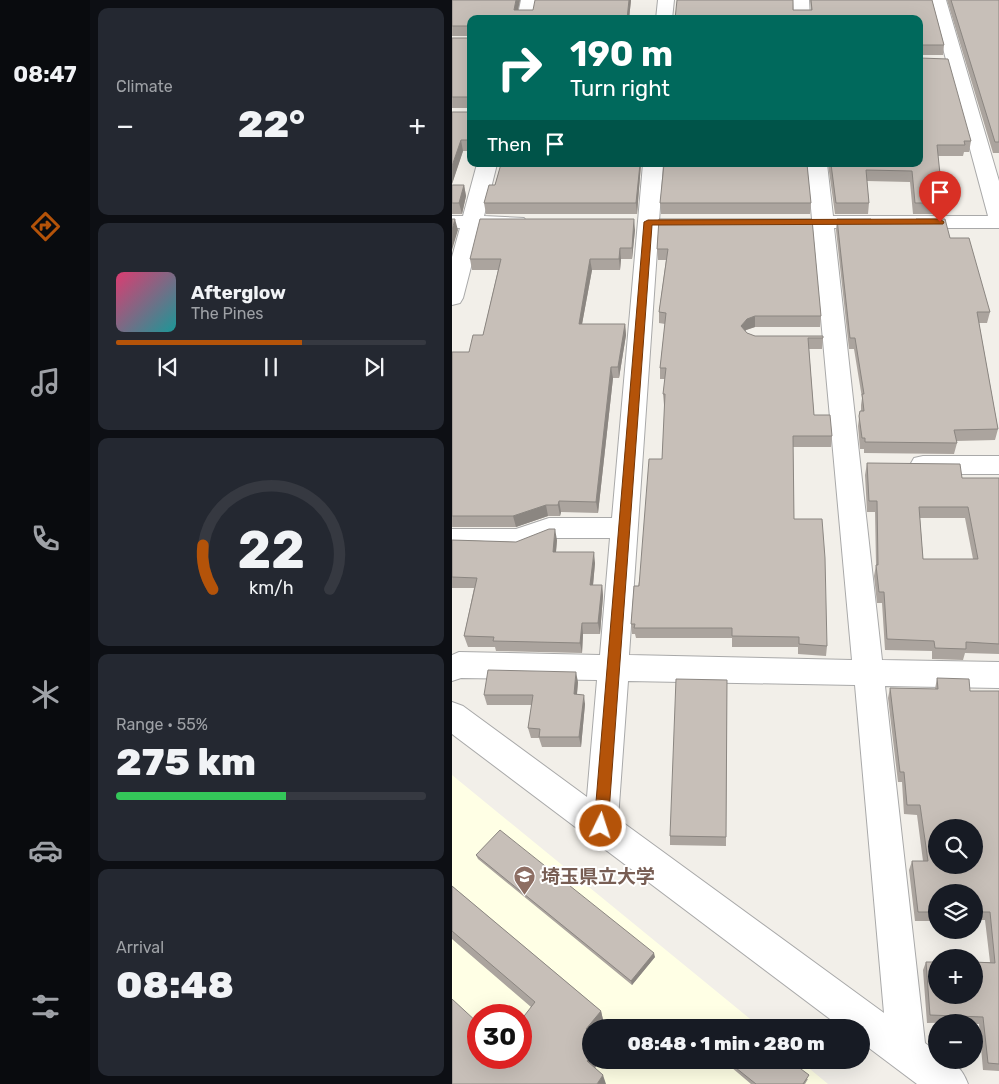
<!DOCTYPE html>
<meta charset="utf-8">
<style>
body{margin:0;font-family:Rubik,"Noto Sans JP",sans-serif;background:#242831;color:#f1f3f6;height:100vh;display:flex;flex-direction:column;font-size:19px;white-space:nowrap}
*{box-sizing:border-box;margin:0}
p{font-size:16px;color:#9ea1a6}
.icon{flex:none;width:28px;height:28px;fill:none;stroke:currentColor;stroke-width:2;stroke-linecap:round;stroke-linejoin:round}
.map{position:relative;flex:1;overflow:hidden}
.details{display:flex;flex-direction:column;gap:8px;padding:8px;background:#0d0f14;width:362px}
.details>*{flex:none}
.hud{position:absolute;left:15px;top:15px;width:456px;height:152px;border-radius:10px;box-shadow:0 5px 20px #0002;background:#00695c;color:#fff;overflow:hidden}
.fabs{position:absolute;left:476px;top:819px;display:grid;gap:10px}
.fabs a{display:grid;place-items:center;width:55px;height:55px;border-radius:50%;background:#171b24;box-shadow:0 5px 20px #0002;font-size:25px}
.speed{position:absolute;left:15px;top:1004px;display:flex;gap:10px;font-size:25px;font-weight:700;text-align:center}
.speed>*{display:grid;place-content:center;width:65px;height:65px;border-radius:50%;background:#171b24;box-shadow:0 5px 20px #0002;line-height:1}
.speed .limit{border:8px solid #d22;background:#fff;color:#111}
.pin{position:absolute;display:grid;place-items:center;width:42px;height:42px;color:#fff;margin:-51px -21px;border-radius:50% 50% 50% 0;rotate:-45deg;box-shadow:0 0 5px #0007}
.pin .icon{rotate:45deg}
.me{position:absolute;width:55px;margin:-28px;rotate:4deg;stroke-linejoin:round;filter:drop-shadow(0 0 4px #0008)}
.turn{display:flex;align-items:center;gap:18px;height:105px;padding:0 20px;font-size:22px}
.turn .icon{width:65px;height:65px;stroke-width:2.5}
.turn b{display:block;font-size:35px;line-height:42px}
.then{display:flex;align-items:center;height:48px;padding:0 20px;background:#0003;gap:10px;font-size:19px}
.big{font-size:38px;font-weight:800;line-height:1.1}
.details .card{flex:1;display:flex;flex-direction:column;justify-content:center;gap:8px;min-width:0;padding:0 18px;border-radius:10px;background:#242831}
.details .dial{align-items:center;gap:0}
.dial svg{height:130px;overflow:visible;fill:none;stroke:#363941;stroke-width:7;stroke-linecap:round;text-anchor:middle}
.dial text{fill:#f1f3f6;stroke:none}
.song{display:flex;align-items:center;gap:15px}
.cover{width:60px;height:60px;border-radius:8px;background:linear-gradient(135deg,hsl(340 70% 55%),hsl(180 70% 35%))}
.played{height:5px;border-radius:2px;background:linear-gradient(90deg,#b45309 60%,#363941 60%)}
.keys{display:flex;justify-content:space-around;direction:ltr}
.heat{display:flex;justify-content:space-between;align-items:center;font-size:28px;direction:ltr}
.charge{height:8px;border-radius:4px;background:linear-gradient(90deg,#34c759 55%,#363941 0)}
.trip{position:absolute;left:130px;top:1019px;width:288px;height:50px;border-radius:25px;background:#171b24;box-shadow:0 5px 20px #0002;font-weight:800;line-height:50px;text-align:center}
main{display:flex;flex:1;min-height:0}
.tabs{display:flex;flex-direction:column;width:90px;justify-content:space-around;align-items:center;background:#090b0e;color:#9ea1a6}
.tabs .icon{width:35px;height:35px}
.tabs .current{color:#b45309}
.tabs b{font-size:22px;color:#f1f3f6}
.map>svg:first-child{display:block}
</style>
<main>
<nav class="tabs">
<b>08:47</b>
<svg class="icon current" aria-label="directions" viewBox="0 0 24 24"><path d="M12 3l9 9-9 9-9-9zM9 14v-3h6M13 9l2 2-2 2"/></svg>
<svg class="icon" aria-label="music" viewBox="0 0 24 24"><path d="M9 18V5l10-2v13"/><circle cx="6" cy="18" r="3"/><circle cx="16" cy="16" r="3"/></svg>
<svg class="icon" aria-label="phone" viewBox="0 0 24 24"><path d="M5 4h4l2 5-3 2q2 4 5 5l2-3 5 2v4C11 20 4 13 5 4z"/></svg>
<svg class="icon" aria-label="climate" viewBox="0 0 24 24"><path d="M12 3v18M4 7l16 10M4 17L20 7"/></svg>
<svg class="icon" aria-label="car" viewBox="0 0 24 24"><path d="M5 17H2v-5l4-1 3-4h7l3 4 3 1v5h-3M9 17h6M6 11h13"/><circle cx="7" cy="17" r="2"/><circle cx="17" cy="17" r="2"/></svg>
<svg class="icon" aria-label="filters" viewBox="0 0 24 24"><path d="M4 7h16M4 17h16"/><circle cx="9" cy="7" r="2"/><circle cx="15" cy="17" r="2"/></svg>
</nav>
<section class="details">
<div class="card"><p>Climate</p>
<div class="heat"><a>−</a><b class="big">22°</b><a>+</a></div>
</div>
<div class="card">
<div class="song"><i class="cover"></i><div><b>Afterglow</b><p>The Pines</p></div></div>
<div class="played"></div>
<div class="keys"><svg class="icon" aria-label="previous" viewBox="0 0 24 24"><path d="M18 5L8 12l10 7zM5 5v14"/></svg><svg class="icon" aria-label="pause" viewBox="0 0 24 24"><path d="M8 5v14M16 5v14"/></svg><svg class="icon" aria-label="next" viewBox="0 0 24 24"><path d="M6 5l10 7-10 7zM19 5v14"/></svg></div>
</div>
<div class="card dial"><svg viewBox="0 0 100 80">
<path d="M14 69A42 42 0 1 1 86 69"/>
<path d="M14 69A42 42 0 0 1 8 42" stroke="#b45309"/>
<text x="50" y="56" font-size="32" font-weight="700">22</text>
<text x="50" y="72" font-size="11">km/h</text>
</svg></div>
<div class="card"><p>Range · 55%</p><b class="big">275 km</b><div class="charge"></div></div>
<div class="card"><p>Arrival</p><b class="big">08:48</b></div>
</section>
<div class="map">
<svg width="547" height="1084" viewBox="0 0 547 1084">
<rect width="100%" height="100%" fill="#f2efe9"/>
<path fill="#ffffe5" fill-rule="evenodd" d="M0,775L308,1027L139,1028V1060H347L376,1084H0ZM26,1015H69V1058H26Z"/>
<g fill="none" stroke-linecap="round" stroke-linejoin="round">
<defs>
<path id="minor" d="M69,0H85L81,19H65Z
M206,0H222L220,19H204Z
M341,0H357L358,19H342Z
M478,0H494L547,181V228H382L430,660L547,662V688L433,686L473,1043L485,1052V1060C502,1060 510,1068 516,1084H465L409,1042V1028H390L0,734V702L11,706L135,797L145,680L9,678L0,681V655L7,652L148,655L158,538H99L66,551L0,549V529H64L97,518H160L191,164H211L177,655L400,660L355,164H375L381,216H536ZM176,681L403,685L432,1013L166,819Z
M25,164H45L32,216L72,218L75,222L72,226L65,228H29L11,298L8,303L0,305V257L8,228H0V216H11Z
M471,456H547V474H471L462,472L458,465L462,458Z"/>
</defs>
<use href="#minor" stroke="#a9a9a9" stroke-width="2"/>
<use href="#minor" fill="#fff" fill-rule="evenodd"/>
</g>
<path fill="#aba49e" fill-rule="evenodd" d="M0,0H68L66,10H81L179,0L177,19H19V151H11L0,184V112H18V108H0V38H18L19,36H0Z
M358,0H480L492,45L491,55H468V58L519,141L517,152H512L511,156H486L491,203L490,214H461L458,182L415,181L417,203L416,214H383L376,164H468L341,10H359Z
M495,0H547V153H541Z
M49,164H189L185,214H34L32,203L43,185Z
M0,185H12L14,196L10,214H0Z
M208,203H359L358,214H209Z
M207,219L369,316L368,327H303L294,330L293,331L295,333L303,336L371,338L370,349H357L362,415L380,436L379,447H341L342,519L375,646L374,656L346,654V647H280V638H184L183,634H180L179,624L210,459L213,405H212L211,394L213,379H208V368L213,324L207,323V312L214,260H206L205,249Z
M385,219L419,222L464,223V219L498,238L538,312L535,323H527L546,429L543,440L504,441L505,443L502,454L412,453V449H408L406,426L408,411H409V405L410,398L402,349H397L384,230Z
M183,230L180,259H169L168,270H140L130,324H173L174,335L167,378H161L146,513L109,512L108,516H96L64,527H0V352H17L31,335L46,270H20L18,259Z
M415,463L510,478H547V654L513,653L511,660L480,659V651L433,650L430,603H425L422,576L424,565L423,512H415L413,475ZM468,518H513L521,559H471Z
M0,540L64,542L105,540L104,552L143,563L141,585H150L151,596L148,634H131L130,653L44,651L43,647H16L12,636L22,588H0Z
M485,678L518,691H547V1071L531,1070L527,1024H522V1022L475,1023L471,970L474,962H538L533,920H522V892H485V921H463L457,870L460,861H471L465,815L452,814L450,782H446L436,698L438,688L483,689Z
M275,680L274,846L218,845V836Z
M126,682L125,694L133,704L129,747H90L87,738H79L76,728L80,705H35L32,695Z
M24,855L203,957L180,985L26,859Z
M0,886L149,1011L152,1024L139,1028V1060H149L143,1068L26,1058H69L79,1007L0,939Z
M279,1064L356,1079L353,1084H299L279,1067Z"/>
<path fill="#8b8681" d="M64,0H68L64,19L62,10Z
M177,0H179L177,19H175Z
M9,140L11,151L0,184V166Z
M188,164H189L185,214L184,203Z
M12,185L14,196L10,214L7,203Z
M3,219L6,230L0,250V230Z
M182,219L183,230L180,259V248Z
M168,248L169,259L168,270L167,259Z
M138,259L140,270L128,335L127,324Z
M303,316V327L294,330L289,337V326L295,319Z
M173,324L174,335L167,378L166,367Z
M159,367L161,378L146,513L144,502Z
M107,501L109,512L108,516L106,505Z
M94,505L96,516L64,527L61,516Z
M103,529L105,540L103,562L101,552Z
M142,552L143,563L140,596L138,585Z
M150,585L151,596L148,634L146,623Z
M130,623L131,634L130,653L128,643Z
M124,672L126,682L124,704L122,694Z
M132,695L133,704L129,747L127,737Z
M202,953L203,957L180,985L179,981Z
M149,1011L152,1024L149,1028H139V1041L134,1029Z
M139,1056V1060H149L139,1073L135,1061Z
M151,1075L154,1084H145Z"/>
<path fill="#c7bfb8" stroke="#8b8681" fill-rule="evenodd" d="M0,0H64L62,10H81L83,0H177L175,19H19V140H9L0,166V112H18V97H0V38H18L19,26H0Z
M225,0H341V10H360L359,0H480L492,45H469L468,47V58L496,59L519,141H512L513,145H485L491,203H463L460,171L414,170L417,203H384L379,164H468V19H223Z
M499,0H547V142H543Z
M49,164H188L184,203H32L37,185H43Z
M212,164H355L359,203H208Z
M0,185H12L7,203H0Z
M0,219H3L0,230Z
M28,219H182L180,248H168L167,259H138L127,324H173L166,367H159L144,502L107,501L106,505H94L61,516H0V352H17L21,335H31L49,259H18Z
M207,219H360L369,316H303L295,319L289,326L295,333L303,336H371V338H356L362,415H378L380,436H341L342,519H370L373,558L375,646L347,644V637L280,636V628H182L183,624H179L182,586H187L197,459H210L213,394H211L214,368H208L214,313L207,312L216,249H205Z
M385,219H419V222L465,223L464,219H493L498,238H517L538,312H525L546,429L502,430L505,443L413,442V438H410L407,416L408,411H412L410,394H412L403,338H398Z
M415,463L508,464L510,478H547V644L514,642V649L483,648L482,641L435,639L432,592H427L424,565H426L425,501H417ZM467,507H516L526,559H471Z
M97,529H103L101,552H142L138,585H150L146,623H130L128,643L41,641L42,637L12,636L25,578L0,577V540L64,542Z
M36,670L124,672L122,694L132,695L127,737H87L88,729L76,728L81,695H32Z
M485,678L517,679L518,691H547V1064L536,1063L531,1017L478,1015L474,962H485V995H522V962L543,963L538,912H522V892H485V912H466L460,861H476L468,805H455L452,772H448L438,688L486,689ZM485,828H522V865H485Z
M224,679L275,680L274,837L218,836Z
M48,830L202,953L179,981L24,855Z
M0,886L149,1011L134,1029L139,1033V1056L135,1061L151,1075L145,1084H0V999L26,1023V1058H69V1020L83,1002L0,931Z
M281,1060H337L357,1075L351,1084H304L279,1064Z"/>
<path fill="#b45309" stroke="#753606" d="M488,219L492,222L491,224L200,225L156,826L154,830L149,832L144,830L142,826L192,222L196,220Z"/>
<defs>
<symbol id="university-pin" viewBox="-11 -11 22 30"><path d="M0 17L-7.5 6A9.5 9.5 0 1 1 7.5 6Z" fill="#8d6e63" stroke="#fff"/><path d="M0-5L7-2L0 1L-7-2ZM-4 1L0 2.5L4 1V4Q0 6-4 4Z" fill="#fff"/></symbol>
</defs>
<g fill-rule="evenodd">
<use href="#university-pin" x="60" y="864" width="25" height="34"/>
</g>
<g text-anchor="middle" stroke-width="4" stroke-linejoin="round" paint-order="stroke">
<g font-size="19" font-weight="bold" fill="#785e54" stroke="#fff" text-anchor="start">
<text x="89" y="883">埼玉県立大学</text>
</g>
</g>
</svg>
<div class="fabs">
<a><svg class="icon" aria-label="search" viewBox="0 0 24 24"><circle cx="10" cy="10" r="6"/><path d="M15 15l6 6"/></svg></a>
<a><svg class="icon" aria-label="layers" viewBox="0 0 24 24"><path d="M12 4l9 5-9 5-9-5zM3 14l9 5 9-5"/></svg></a>
<a>+</a>
<a>−</a>
</div>
<div class="speed"><div class="limit">30</div></div>
<div class="pin" style="left:488px;top:222px;background:#d93025"><svg class="icon" aria-label="arrive" viewBox="0 0 24 24"><path d="M6 21V4h12l-3 4 3 4H6"/></svg></div>
<svg class="me" style="left:149px;top:826px" viewBox="-20 -20 40 40"><circle r="17" fill="#b45309" stroke="#fff" stroke-width="3"/><path d="M0-11L8 9 0 5-8 9z" fill="#fff"/></svg>
<div class="trip">08:48 · 1 min · 280 m</div>
<div class="hud">
<div class="turn"><svg class="icon" aria-label="right" viewBox="0 0 24 24"><path d="M7 20v-9h11M14 6l5 5-5 5"/></svg><div><b>190 m</b>Turn right</div></div>
<div class="then">Then<svg class="icon" aria-label="arrive" viewBox="0 0 24 24"><path d="M6 21V4h12l-3 4 3 4H6"/></svg></div>
</div>
</div>
</main>
